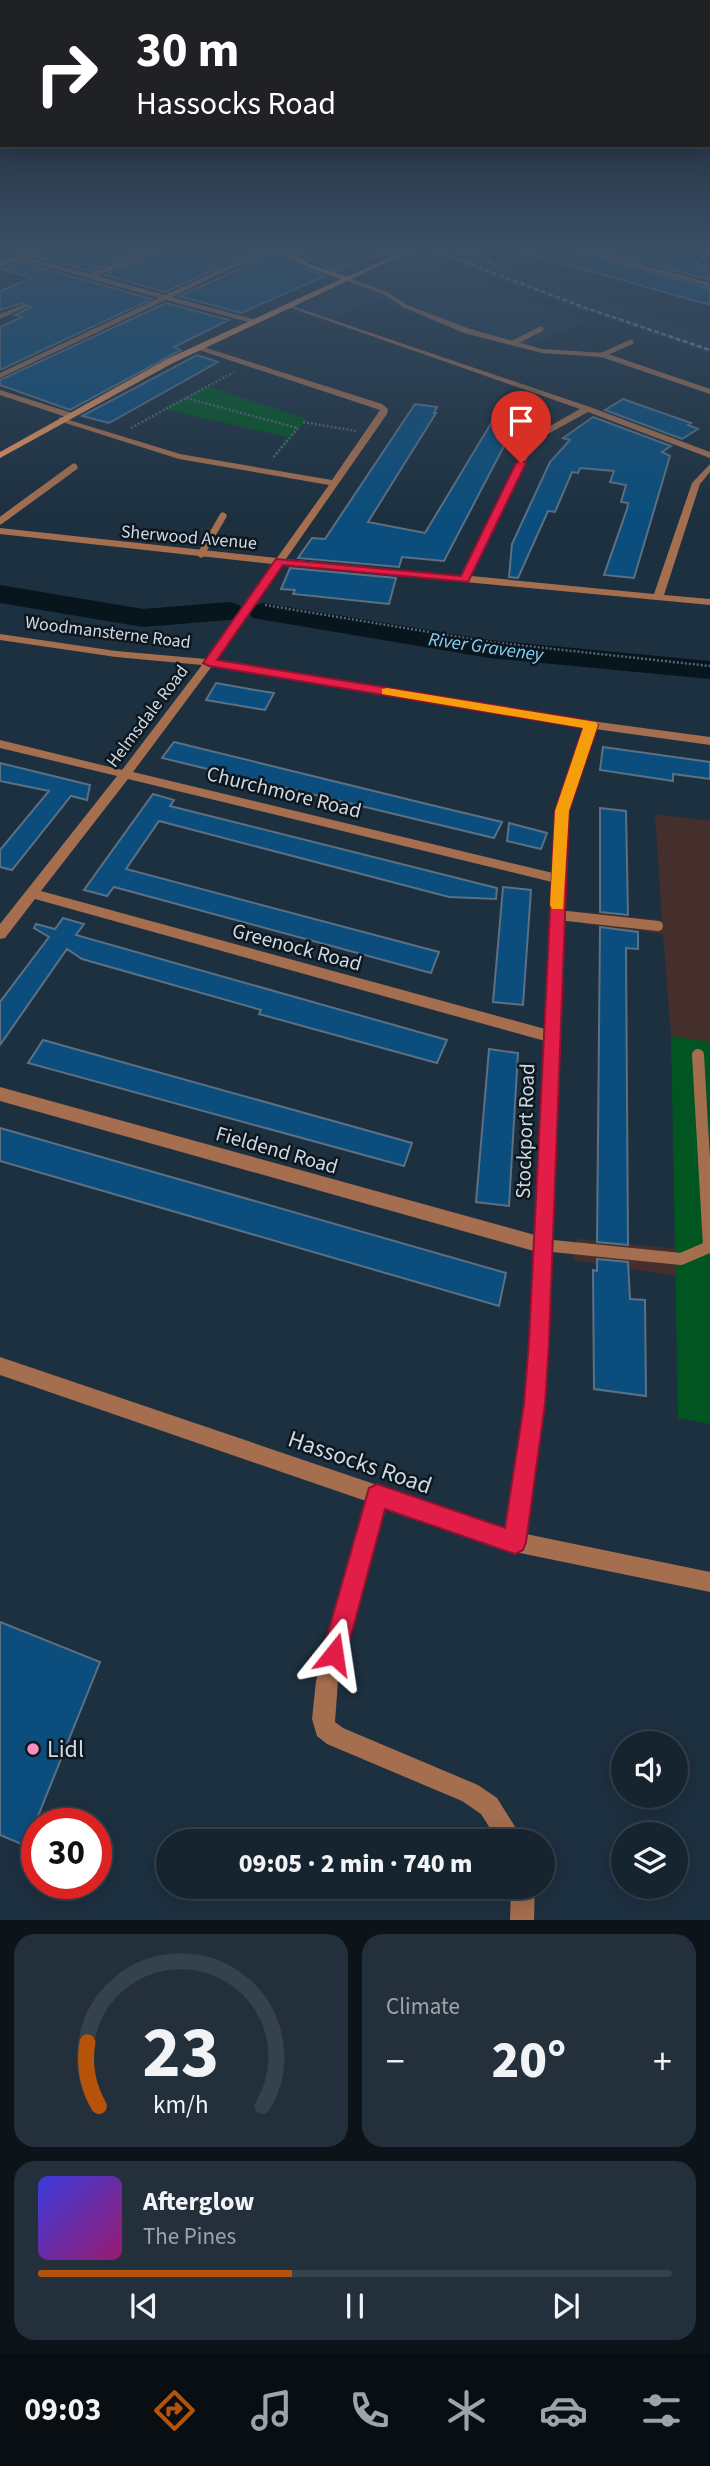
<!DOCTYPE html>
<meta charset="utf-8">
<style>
body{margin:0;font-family:"Source Sans 3",sans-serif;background:#23303c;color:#f1f3f6;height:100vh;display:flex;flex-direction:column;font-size:26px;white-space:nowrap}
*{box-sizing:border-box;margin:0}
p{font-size:23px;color:#9ea4ab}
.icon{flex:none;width:38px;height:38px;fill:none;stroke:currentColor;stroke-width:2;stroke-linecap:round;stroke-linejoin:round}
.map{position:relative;height:1920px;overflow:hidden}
.panel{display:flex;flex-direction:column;gap:14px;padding:14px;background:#0c141a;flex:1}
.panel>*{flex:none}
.guide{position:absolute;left:0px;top:0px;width:710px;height:147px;box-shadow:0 4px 18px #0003,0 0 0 2px #35414c;background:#202124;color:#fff;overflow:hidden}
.fabs{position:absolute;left:611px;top:1731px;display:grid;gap:14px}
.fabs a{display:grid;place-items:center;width:77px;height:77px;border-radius:50%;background:#162430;box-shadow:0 4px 18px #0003,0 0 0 2px #35414c;font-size:35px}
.speed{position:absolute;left:21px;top:1808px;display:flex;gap:14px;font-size:35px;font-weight:700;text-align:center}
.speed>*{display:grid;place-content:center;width:91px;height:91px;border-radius:50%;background:#162430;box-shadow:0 4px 18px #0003,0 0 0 2px #35414c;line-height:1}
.speed .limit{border:10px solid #d22;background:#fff;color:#111}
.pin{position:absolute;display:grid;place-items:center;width:60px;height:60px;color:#fff;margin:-72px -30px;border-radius:50% 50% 50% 0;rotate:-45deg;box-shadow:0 0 7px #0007}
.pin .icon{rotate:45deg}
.me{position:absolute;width:77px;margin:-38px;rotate:15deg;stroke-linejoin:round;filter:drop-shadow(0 0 5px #0008)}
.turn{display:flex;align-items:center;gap:24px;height:147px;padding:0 21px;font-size:32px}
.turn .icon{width:91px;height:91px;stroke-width:2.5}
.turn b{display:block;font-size:49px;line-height:60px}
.big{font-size:52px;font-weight:800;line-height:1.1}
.panel .card{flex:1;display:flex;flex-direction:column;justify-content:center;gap:10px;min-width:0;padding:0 24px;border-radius:21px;background:#23303c}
.panel .dial{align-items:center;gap:0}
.dial svg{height:182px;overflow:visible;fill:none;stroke:#35414c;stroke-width:7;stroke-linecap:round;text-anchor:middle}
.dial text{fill:#f1f3f6;stroke:none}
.song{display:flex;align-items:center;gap:21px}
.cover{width:84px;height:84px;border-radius:10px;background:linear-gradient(135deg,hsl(240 70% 55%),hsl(320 70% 35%))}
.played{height:7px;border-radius:4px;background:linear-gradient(90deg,#b45309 40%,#35414c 40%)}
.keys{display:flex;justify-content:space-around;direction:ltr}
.heat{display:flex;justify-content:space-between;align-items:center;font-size:38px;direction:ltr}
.panel .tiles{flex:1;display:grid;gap:14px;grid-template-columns:1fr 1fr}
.card:last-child{grid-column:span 2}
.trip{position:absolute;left:156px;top:1829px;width:399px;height:70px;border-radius:35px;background:#162430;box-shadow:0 4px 18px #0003,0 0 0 2px #35414c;font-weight:800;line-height:70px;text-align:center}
.tab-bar{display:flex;height:112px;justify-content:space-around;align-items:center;background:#090e13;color:#9ea4ab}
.tab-bar .icon{width:49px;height:49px}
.tab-bar .on{color:#b45309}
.tab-bar b{font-size:32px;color:#f1f3f6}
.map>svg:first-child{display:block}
</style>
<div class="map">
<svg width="710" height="1920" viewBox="0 0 710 1920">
<rect width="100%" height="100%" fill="#1d3040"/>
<path fill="#20394e" d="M413,246H460L493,260L710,337V354L533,293Z
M384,249L422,259L588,322L518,349L468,335L377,300L326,322L292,311L354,281L324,268Z"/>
<path fill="#442f2d" d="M655,814L710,821V1265L685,1277L573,1260L576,1239L679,1249L671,1036L663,934L583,924L585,912L662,920Z"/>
<path fill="#005521" d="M207,386L307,419L267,463L288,437L162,409Z
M671,1036L710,1042V1424L678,1418Z"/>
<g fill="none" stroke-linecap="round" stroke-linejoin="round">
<path fill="#07151c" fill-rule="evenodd" d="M0,585L143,609L229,602L239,605L244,611L239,617L229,620L143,627L0,603Z
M263,603L490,640L710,661V679L490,658L253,618L248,612L253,606Z"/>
</g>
<path fill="#0b4e7d" stroke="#5b7083" stroke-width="2" d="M51,246H151L90,271L34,256Z
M167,246H268L307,269L325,276L241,313L179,296L271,255L273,252L268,249L242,257L165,292L105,275Z
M282,246H397L398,248L336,271Z
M520,246H563L710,289V305L519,251Z
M584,246H710V254L694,263L706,266L703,268L710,270V280Z
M20,262L152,299L0,370V327L22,317L15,315L31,307L22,303L0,310V291L32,278L2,269Z
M166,303L229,320L174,347L181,350L70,410L0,385V380Z
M197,355L218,362L109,423L82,416Z
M623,399L691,423L688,425L698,429L682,439L605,410Z
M415,404L437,407L434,413H436L368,522L425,533L493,420L516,423L444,561L402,557L399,567L298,558L312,538L325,539Z
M593,417L671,446L662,452L670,456L634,578L604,575L627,509L628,503L621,502L626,485L610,482L614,471L580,468L578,473L572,472L555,512L548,511L518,578L509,577L512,544L550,462L570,440L563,438Z
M290,568L396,578L389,604L293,594L295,590L281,589Z
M216,683L255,690L274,693L265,710L206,700Z
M174,742L427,804L502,822L494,838L162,758Z
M603,747L710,762V779L673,774V781L600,770Z
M0,763L90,785L87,800L71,796L12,870L0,867V850L49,791L0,781Z
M153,794L174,800L170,806L497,888L496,899L449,897L159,821L126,869L439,952L431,973L114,887L107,896L84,890Z
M600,808L626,811L628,915L600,912Z
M509,823L547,833L541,849L507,841Z
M503,887L531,890L523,1005L493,1002Z
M63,918L84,924L76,935L447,1040L437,1063L259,1014L261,1010L82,959L67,949L0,1045V1002L49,937L34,928L36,924L55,929Z
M600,927L638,932V949L626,948L628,1245L597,1242Z
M43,1040L412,1143L404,1166L28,1063Z
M489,1049L518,1053L509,1206L476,1202Z
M0,1128L506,1273L499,1306L0,1161Z
M597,1259L628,1262L630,1299L645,1300L646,1396L594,1389L593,1270L597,1271Z
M0,1622L100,1662L26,1846L0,1835Z"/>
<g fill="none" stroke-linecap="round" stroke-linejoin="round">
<path stroke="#546573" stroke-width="2.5" stroke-dasharray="2 2" stroke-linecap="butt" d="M186,398L298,428L272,459
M303,422L356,431
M131,428L234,372
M265,605L490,642L710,666"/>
<path stroke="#a56e4f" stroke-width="5" d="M513,343L541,329
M602,355L631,342"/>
<path stroke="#a56e4f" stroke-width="7" d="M0,521L74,467
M201,554L223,516"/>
<path stroke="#a56e4f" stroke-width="10" d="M558,915L658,926"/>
<path stroke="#a56e4f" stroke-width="12" d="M543,1245L681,1259L709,1247L698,1055"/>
<path fill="#a56e4f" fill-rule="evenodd" d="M41,246H49L26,257L90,274L157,246H165L97,276L165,295L243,259L267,251L270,253L247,261L172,297L256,320V324L166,300L0,378V373L159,298L20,259L0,267V263Z
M566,246H575L710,283V287Z
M344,276L387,292L407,305L470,329L542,349L605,353L710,389V394L601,357L542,353L464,333L403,307L383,294L342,279Z
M286,304L590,407L710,452V458L588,412L535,441L471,576L654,594L692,483L710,464V472L700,484L664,595L710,599V605L282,565L216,660L591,721L710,737V745L595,729L568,811L548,1341L544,1404L526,1534L710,1572V1592L515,1552L384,1507L338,1681L335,1722L343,1728L478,1785L497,1798L524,1841H498L481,1814L462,1801L327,1744L317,1736L312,1719L316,1681L366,1501L0,1375V1357L507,1529L526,1404L534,1251L0,1101V1087L535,1235L545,1041L35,899L5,938L0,939V924L117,776L0,748V740L122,770L202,665L116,657L0,640V634L116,651L206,659L273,564L0,534V528L277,558L329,485L179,459L59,421V417L180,454L332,480L380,410L193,348L200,346L382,404L388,409L387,414L286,559L461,576L529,438L580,409L286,306ZM212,666L584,728L556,811L553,873L133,772ZM128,779L552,882L545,1029L41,891Z
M23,305L28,306L0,319V314Z
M0,390L72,413L73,415L66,417L0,395Z
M511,1886H535L534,1920H510Z"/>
<path fill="#e8915d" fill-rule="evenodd" d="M270,246H277L312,265L347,277L414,246H422L173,363L0,458V452L167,359L341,279L308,267Z"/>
<path stroke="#7f8e9c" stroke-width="2.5" stroke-dasharray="5 2.5" stroke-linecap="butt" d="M422,246L583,307L710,350
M453,246L495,264"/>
</g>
<linearGradient id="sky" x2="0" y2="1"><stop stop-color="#101a23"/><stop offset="0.48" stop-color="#3a4e64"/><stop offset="1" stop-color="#3a4e64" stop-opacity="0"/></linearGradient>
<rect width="710" height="515" fill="url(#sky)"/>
<path fill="#e11d48" stroke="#92132f" stroke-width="2" d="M521,460L526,463L468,582L283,565L217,660L591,721L598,725L569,811L549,1341L545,1404L526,1542L523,1550L515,1554L385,1509L346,1654L343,1663L334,1666L325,1663L322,1654L369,1488L377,1484L505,1528L524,1404L529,1341L555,811L583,728L209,666L203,663L276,559L461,576L516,463Z"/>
<path fill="#f59e0b" d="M387,688L596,722L598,725L569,811L563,909H552L550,905L555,811L583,728L382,694V689Z"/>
<circle fill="#fd8ec0" stroke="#0f171e" stroke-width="2.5" cx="33" cy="1749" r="7"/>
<g text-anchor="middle" stroke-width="5" stroke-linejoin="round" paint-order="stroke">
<g font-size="18" fill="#cdd9e4" stroke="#0f171e">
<text transform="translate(189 537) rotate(5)" y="6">Sherwood Avenue</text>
<text transform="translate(108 632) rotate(7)" y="6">Woodmansterne Road</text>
<text transform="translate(147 716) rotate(-53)" y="6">Helmsdale Road</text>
</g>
<g font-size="19" font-style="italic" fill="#85d2f8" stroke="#0f171e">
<text transform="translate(486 646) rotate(8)" y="7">River Graveney</text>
</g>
<g font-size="21" fill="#cdd9e4" stroke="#0f171e">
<text transform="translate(284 792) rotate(14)" y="7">Churchmore Road</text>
<text transform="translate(297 947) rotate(15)" y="7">Greenock Road</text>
<text transform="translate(525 1131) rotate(-88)" y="7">Stockport Road</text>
<text transform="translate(277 1150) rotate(16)" y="7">Fieldend Road</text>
</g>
<g font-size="24" fill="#cdd9e4" stroke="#0f171e">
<text transform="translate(360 1462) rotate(19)" y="8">Hassocks Road</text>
</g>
<g font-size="24" fill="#cdd9e4" stroke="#0f171e" text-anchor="start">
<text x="47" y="1757">Lidl</text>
</g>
</g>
</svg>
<div class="fabs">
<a><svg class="icon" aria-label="sound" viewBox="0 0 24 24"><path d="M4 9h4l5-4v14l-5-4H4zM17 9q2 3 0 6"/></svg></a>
<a><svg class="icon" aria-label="layers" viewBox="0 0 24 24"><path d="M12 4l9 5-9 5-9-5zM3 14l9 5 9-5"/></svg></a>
</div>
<div class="speed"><div class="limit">30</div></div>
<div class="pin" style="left:521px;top:463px;background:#d93025"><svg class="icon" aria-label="arrive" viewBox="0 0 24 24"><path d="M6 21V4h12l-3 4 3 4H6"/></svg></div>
<svg class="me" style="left:334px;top:1654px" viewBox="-20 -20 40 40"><path d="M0-17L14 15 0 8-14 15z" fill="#e11d48" stroke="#fff" stroke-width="4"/></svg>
<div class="trip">09:05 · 2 min · 740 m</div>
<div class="guide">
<div class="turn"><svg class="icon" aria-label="right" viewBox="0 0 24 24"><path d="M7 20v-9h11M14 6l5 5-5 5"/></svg><div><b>30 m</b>Hassocks Road</div></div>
</div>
</div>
<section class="panel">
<div class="tiles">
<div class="card dial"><svg viewBox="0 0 100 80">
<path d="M14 69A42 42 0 1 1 86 69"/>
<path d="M14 69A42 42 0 0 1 9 41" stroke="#b45309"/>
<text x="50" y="56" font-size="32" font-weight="700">23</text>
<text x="50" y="72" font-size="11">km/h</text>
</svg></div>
<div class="card"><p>Climate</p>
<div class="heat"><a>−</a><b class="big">20°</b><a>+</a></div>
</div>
<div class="card">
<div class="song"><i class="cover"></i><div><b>Afterglow</b><p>The Pines</p></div></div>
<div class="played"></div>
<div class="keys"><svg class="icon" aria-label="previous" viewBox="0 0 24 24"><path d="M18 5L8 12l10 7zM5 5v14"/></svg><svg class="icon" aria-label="pause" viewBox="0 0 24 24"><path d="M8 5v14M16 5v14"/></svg><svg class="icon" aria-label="next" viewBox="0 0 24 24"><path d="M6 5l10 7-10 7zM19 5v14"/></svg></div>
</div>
</div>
</section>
<nav class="tab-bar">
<b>09:03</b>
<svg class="icon on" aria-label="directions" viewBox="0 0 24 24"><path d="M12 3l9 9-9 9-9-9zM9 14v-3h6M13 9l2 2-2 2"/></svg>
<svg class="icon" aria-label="music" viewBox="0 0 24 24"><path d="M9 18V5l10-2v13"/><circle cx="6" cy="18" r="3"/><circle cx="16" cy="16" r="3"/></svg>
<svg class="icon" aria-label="phone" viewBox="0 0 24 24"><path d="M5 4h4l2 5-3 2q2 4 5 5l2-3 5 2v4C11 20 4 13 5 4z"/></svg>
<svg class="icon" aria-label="climate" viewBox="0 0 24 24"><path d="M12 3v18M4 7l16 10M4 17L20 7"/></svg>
<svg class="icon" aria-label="car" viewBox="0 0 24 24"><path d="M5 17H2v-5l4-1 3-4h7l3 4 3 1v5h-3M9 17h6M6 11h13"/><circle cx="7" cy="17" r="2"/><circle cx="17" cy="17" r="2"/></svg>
<svg class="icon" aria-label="filters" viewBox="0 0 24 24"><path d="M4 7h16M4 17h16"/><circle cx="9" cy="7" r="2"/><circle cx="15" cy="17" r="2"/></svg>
</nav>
